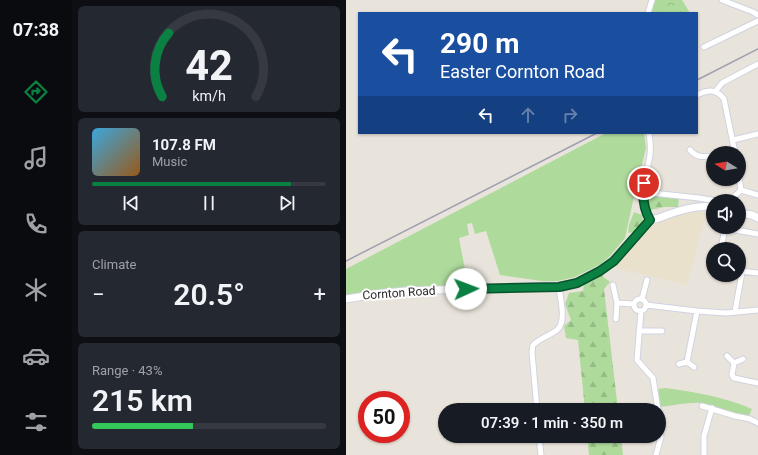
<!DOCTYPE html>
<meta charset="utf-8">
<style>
body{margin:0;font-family:Roboto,sans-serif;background:#242831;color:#f1f3f6;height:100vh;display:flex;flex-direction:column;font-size:15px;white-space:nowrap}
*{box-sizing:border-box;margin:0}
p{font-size:13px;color:#9ea1a6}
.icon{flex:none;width:22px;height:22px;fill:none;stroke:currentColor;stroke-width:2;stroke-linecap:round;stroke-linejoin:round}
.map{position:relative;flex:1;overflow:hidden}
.details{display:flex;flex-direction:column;gap:6px;padding:6px;background:#0d0f14;width:274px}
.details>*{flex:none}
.guide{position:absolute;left:12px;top:12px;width:340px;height:122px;border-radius:0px;box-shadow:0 1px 3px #0004;background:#1a4fa0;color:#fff;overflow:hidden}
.needle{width:26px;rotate:281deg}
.tools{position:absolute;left:360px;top:146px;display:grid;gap:8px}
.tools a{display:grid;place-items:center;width:40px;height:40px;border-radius:50%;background:#171b24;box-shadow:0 1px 3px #0004;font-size:20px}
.speed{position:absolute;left:12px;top:391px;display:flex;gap:8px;font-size:20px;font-weight:700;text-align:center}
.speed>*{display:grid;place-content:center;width:52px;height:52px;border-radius:50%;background:#171b24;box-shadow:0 1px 3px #0004;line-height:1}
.speed .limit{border:6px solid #d22;background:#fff;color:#111}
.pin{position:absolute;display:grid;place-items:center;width:34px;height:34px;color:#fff;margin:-17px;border:2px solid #fff;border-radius:50%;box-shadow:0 1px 4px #0007}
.me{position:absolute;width:44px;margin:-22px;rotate:88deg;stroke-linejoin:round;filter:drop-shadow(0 0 3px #0008)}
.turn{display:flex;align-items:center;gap:14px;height:84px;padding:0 16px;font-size:18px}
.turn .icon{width:52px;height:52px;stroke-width:2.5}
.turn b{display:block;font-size:28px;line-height:34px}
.lanes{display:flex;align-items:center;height:38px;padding:0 16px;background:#0003;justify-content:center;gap:20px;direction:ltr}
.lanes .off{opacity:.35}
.big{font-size:30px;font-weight:600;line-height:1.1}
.details .tile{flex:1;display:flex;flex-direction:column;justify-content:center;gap:6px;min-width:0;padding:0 14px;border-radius:6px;background:#242831}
.details .dial{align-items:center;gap:0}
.dial svg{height:104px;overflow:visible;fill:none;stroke:#363941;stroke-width:7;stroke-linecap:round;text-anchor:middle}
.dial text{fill:#f1f3f6;stroke:none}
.song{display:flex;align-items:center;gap:12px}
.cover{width:48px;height:48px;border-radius:6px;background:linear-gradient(135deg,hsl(200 70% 55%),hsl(30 70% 35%))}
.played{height:4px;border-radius:2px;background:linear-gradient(90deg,#0b8043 85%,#363941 85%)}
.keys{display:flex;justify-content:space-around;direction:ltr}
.heat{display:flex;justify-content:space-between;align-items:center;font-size:22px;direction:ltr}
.charge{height:6px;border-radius:3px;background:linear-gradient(90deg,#34c759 43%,#363941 0)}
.trip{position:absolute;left:92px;top:403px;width:228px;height:40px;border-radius:20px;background:#171b24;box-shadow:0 1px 3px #0004;font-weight:600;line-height:40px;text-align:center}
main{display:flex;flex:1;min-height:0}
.dock{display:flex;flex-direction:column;width:72px;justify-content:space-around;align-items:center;background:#090b0e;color:#9ea1a6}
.dock .icon{width:28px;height:28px}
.dock .selected{color:#0b8043}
.dock b{font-size:18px;color:#f1f3f6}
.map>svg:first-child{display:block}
</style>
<main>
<nav class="dock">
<b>07:38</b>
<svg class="icon selected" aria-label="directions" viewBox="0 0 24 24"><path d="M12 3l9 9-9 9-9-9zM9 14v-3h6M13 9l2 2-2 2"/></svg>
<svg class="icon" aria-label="music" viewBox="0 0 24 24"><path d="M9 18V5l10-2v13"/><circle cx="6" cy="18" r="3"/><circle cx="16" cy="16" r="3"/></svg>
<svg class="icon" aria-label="phone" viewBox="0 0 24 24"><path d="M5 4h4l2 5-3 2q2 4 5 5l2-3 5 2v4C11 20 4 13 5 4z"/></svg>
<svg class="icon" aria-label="climate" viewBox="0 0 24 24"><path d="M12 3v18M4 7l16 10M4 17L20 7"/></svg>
<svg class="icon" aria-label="car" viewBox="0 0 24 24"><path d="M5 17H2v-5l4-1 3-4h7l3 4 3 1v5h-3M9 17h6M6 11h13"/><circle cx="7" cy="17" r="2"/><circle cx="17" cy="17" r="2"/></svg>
<svg class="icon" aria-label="filters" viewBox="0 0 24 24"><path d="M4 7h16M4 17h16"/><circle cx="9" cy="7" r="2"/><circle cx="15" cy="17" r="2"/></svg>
</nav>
<section class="details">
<div class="tile dial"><svg viewBox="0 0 100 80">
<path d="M14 69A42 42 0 1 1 86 69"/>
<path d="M14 69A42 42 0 0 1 19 20" stroke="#0b8043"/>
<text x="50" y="56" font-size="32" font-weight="700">42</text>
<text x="50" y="72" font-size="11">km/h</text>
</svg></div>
<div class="tile">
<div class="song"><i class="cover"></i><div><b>107.8 FM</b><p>Music</p></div></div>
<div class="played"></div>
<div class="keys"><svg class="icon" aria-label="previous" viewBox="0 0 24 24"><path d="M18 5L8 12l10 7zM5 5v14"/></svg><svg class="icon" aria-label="pause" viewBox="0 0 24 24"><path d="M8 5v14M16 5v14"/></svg><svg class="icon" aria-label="next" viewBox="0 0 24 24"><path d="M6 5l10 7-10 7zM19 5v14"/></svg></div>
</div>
<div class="tile"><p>Climate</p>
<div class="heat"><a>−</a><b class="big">20.5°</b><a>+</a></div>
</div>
<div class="tile"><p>Range · 43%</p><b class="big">215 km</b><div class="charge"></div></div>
</section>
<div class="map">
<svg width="412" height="455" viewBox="0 0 412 455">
<defs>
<pattern id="forest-firs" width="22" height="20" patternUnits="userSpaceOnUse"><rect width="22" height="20" fill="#aedb9c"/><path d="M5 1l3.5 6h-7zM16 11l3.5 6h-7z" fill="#96bc86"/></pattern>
<pattern id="park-crowns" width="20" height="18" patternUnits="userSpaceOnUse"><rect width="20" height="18" fill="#aedb9c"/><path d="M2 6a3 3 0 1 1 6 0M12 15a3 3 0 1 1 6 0" fill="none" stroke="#96bc86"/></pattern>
</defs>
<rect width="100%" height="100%" fill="#e9e4db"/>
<path fill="#e9e1cc" d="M345,211L360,212L341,285L265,267L303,228L325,216Z"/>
<path fill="#aedb9c" d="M260,133H298L300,148L287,201L279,238L265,255L255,264L229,277L212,281H196L154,275L140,231L129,234L126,223L121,224L123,235L113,238L120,275L130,273L132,281L129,284L38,289L0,295V269Z
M319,388C349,392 379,397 406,409L403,416C387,414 371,406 354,403C344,402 324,406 313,407L311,389Z"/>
<path fill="url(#forest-firs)" d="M309,195L333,197L332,207H318L305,210L302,208L300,202L302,196Z
M288,212L296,215L297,222L289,232L282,233L283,225Z
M255,275L264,282L258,289L272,410H239L232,340L220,338L218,326L225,320L219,304L223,293L237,291L238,284Z
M241,436H275L277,455H243Z"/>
<path fill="url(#park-crowns)" d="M307,0H336L344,13H304Z"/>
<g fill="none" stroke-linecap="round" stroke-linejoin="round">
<defs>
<path id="minor" d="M376,0L407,12L412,15
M302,13L306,0
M358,47L412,21
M369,92L376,83L412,64
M351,95C361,90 370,88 378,99L389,153
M303,133C304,140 305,148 304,155C300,180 290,197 304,220
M387,140L412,134
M344,150C351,158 357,157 367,156
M393,177L395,190L412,195
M297,192L353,198L370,201
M381,201L387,198L395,190
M375,249L379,228L412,234
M394,271L412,273
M267,285L271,303L270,319
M296,299L301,280
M288 305a6 6 0 1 1 12 0a6 6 0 1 1-12 0Z
M271,303L288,304
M300,305L351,311L380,313L412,310
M295,311L291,360L307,378L312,410
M389,312L396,272
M293,331H316
M381,356L388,363
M397,359L388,363L386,375L388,378L412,383
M341,362L351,311
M333,364L341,362L348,367
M356,406L389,416L404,419L412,423
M191,410L186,352L187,345C194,338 203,336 211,330C221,322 214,298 213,287
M193,436L195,455
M310,455L315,437L313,420
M358,455V436L366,408"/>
<path id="secondary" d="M393,213L406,215L412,218
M0,299L31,294L60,291L205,286C238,290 268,262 288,239C293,234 298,225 304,221C306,219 310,219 313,218C331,211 348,205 367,207"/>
</defs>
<use href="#minor" stroke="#d0d2e0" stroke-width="7"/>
<use href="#secondary" stroke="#d0d2e0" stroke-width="9"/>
<use href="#minor" stroke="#fff" stroke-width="5"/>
<use href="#secondary" stroke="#fff" stroke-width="7"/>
<path stroke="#9ea0b1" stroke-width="1.5" d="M351,80L412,49
M0,261L251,133"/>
</g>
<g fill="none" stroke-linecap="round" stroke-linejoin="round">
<defs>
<path id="route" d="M120,289L213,287L231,283L254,271L268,261L304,220C297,208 296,197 298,183"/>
</defs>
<use href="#route" stroke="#07532c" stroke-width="10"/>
<use href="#route" stroke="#0b8043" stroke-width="7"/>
</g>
<g text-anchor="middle" stroke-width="4" stroke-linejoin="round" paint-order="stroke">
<g font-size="12" fill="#282828" stroke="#fff">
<text transform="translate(53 293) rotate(-4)" y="4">Cornton Road</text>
</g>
</g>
</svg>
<div class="tools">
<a><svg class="needle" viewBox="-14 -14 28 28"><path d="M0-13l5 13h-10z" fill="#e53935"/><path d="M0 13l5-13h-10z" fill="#9ea1a6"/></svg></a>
<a><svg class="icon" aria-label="sound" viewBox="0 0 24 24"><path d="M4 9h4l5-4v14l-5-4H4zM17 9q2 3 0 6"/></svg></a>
<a><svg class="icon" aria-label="search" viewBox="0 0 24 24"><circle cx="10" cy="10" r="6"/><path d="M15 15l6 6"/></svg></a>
</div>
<div class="speed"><div class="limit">50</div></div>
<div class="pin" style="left:298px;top:183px;background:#d93025"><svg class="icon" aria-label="arrive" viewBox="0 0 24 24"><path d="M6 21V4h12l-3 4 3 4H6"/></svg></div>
<svg class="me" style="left:120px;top:289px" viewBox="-20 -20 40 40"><circle r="19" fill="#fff"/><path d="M0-13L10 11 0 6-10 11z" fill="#0b8043"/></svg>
<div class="trip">07:39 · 1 min · 350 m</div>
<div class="guide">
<div class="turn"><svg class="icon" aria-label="left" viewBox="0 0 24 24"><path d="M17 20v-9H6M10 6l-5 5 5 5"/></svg><div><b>290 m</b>Easter Cornton Road</div></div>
<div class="lanes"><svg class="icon" aria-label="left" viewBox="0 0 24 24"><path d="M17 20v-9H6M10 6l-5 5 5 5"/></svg><svg class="icon off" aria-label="ahead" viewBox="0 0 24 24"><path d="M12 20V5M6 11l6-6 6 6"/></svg><svg class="icon off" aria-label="right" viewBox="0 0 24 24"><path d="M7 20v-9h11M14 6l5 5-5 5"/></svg></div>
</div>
</div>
</main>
